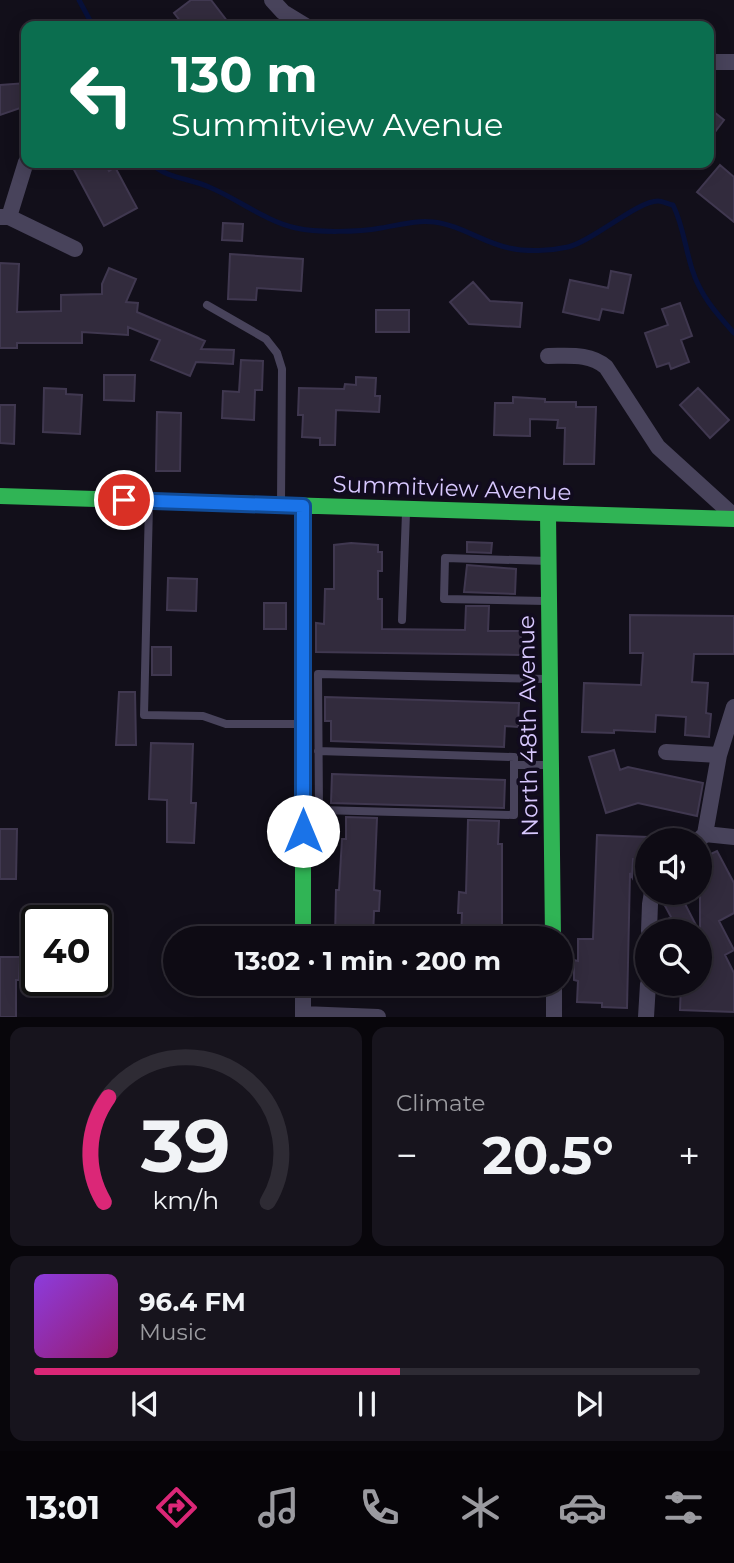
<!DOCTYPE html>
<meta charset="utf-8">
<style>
body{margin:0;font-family:Montserrat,sans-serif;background:#17141d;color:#f1f3f6;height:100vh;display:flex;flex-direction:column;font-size:26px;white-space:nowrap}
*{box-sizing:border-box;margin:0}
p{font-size:23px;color:#9b9ba0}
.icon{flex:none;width:38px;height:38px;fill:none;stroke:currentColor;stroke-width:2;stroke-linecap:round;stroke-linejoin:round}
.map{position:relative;height:1017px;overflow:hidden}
.side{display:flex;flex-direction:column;gap:10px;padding:10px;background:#08060b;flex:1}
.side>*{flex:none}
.hud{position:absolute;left:21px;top:21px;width:693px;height:147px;border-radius:14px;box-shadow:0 4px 18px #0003,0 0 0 2px #2e2b34;background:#0b6e4f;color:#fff;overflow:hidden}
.tools{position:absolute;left:635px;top:828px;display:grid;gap:14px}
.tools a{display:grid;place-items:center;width:77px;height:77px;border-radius:50%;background:#0e0b14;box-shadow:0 4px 18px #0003,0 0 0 2px #2e2b34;font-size:35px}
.speed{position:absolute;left:21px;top:905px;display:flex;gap:14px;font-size:35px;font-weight:700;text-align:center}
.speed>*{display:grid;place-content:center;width:91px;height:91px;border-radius:50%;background:#0e0b14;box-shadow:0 4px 18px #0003,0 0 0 2px #2e2b34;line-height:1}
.speed .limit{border:4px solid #111;border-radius:10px;background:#fff;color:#111}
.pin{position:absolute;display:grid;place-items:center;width:60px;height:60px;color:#fff;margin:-30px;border:4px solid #fff;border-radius:50%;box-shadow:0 2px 7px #0007}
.me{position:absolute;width:77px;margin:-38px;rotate:0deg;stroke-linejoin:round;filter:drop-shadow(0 0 5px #0008)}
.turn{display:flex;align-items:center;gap:24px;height:147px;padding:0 35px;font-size:32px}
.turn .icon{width:91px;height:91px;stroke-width:2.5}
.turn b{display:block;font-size:49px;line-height:60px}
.big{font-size:52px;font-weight:700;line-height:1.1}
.side .card{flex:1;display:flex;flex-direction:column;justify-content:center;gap:10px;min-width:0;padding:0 24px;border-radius:14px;background:#17141d}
.side .dial{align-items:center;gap:0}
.dial svg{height:182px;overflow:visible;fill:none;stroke:#2e2b34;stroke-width:7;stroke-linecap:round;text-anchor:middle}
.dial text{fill:#f1f3f6;stroke:none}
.song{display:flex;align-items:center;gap:21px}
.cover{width:84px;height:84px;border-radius:10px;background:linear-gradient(135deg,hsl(270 70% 55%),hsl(320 70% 35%))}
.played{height:7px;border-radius:4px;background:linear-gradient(90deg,#db2777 55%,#2e2b34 55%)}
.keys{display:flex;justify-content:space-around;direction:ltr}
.heat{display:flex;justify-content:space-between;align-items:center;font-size:38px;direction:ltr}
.side .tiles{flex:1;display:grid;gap:10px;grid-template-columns:1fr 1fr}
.card:last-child{grid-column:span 2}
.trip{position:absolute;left:163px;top:926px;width:410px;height:70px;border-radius:35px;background:#0e0b14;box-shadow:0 4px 18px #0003,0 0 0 2px #2e2b34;font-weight:700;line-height:70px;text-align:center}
.tabs{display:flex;height:112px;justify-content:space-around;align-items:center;background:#060408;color:#9b9ba0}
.tabs .icon{width:49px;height:49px}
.tabs .active{color:#db2777}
.tabs b{font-size:32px;color:#f1f3f6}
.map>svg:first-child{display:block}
</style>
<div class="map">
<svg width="734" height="1017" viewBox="0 0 734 1017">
<rect width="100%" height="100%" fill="#120f1a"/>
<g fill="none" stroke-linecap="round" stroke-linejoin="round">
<path stroke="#071039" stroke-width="5" d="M79,0L93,26
M151,163C166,179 190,178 209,187C238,199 265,221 296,228C317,233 359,232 381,228C400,225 415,220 434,222C460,225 484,243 509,248C527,252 550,251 568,247C593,241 637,201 658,201C662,201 668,204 673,205C683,225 685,247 692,269C700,295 716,313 734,333"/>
</g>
<path fill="#322b3d" stroke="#403850" stroke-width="2" d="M191,0H211L231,26H184L174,13Z
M26,83V106L0,115V85Z
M709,108L724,120L709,140Z
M79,163H105L109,171L115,167L137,208L104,226L72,166Z
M720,165L734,177V222L697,192Z
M223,223L243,224L242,241L222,240Z
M230,254L303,259L301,291L257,288L256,300L228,299Z
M0,263L19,264L17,312L61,311V295L102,294V284L109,268L136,279L126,302L138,303L137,312L205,341L201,349L234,350L233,364L196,362L190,376L151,360L160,340L128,327V335L82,332V343H17V348H0Z
M611,271L631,275L623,313L602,309L599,320L563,312L570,280L608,288Z
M473,282L490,301L522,303L520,327L469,324L450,302Z
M680,303L692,336L681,340L689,362L671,369L669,363L657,367L645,333L668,325L662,309Z
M376,310H409V332H376Z
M241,360L263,361L262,390H255L254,420L222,418L223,391L239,392Z
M104,375H135L134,401L104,400Z
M356,377L376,378L375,396H380L379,412L336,410L335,445H320V438L302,437L303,415H298L299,388L344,389L345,384L356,385Z
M44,388L66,389V394L82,395L80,434L43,432Z
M698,388L729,420L710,438L680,405Z
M513,397L545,399V402H576V407H596L594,464H564L565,428H557L558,420L530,419V436L494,435L495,403H513Z
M0,405H15L14,444L0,443Z
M157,412L181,413L180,471H156Z
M467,542L492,543L491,553L467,552Z
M351,543L378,545V552H382V571H378V599H382V629L465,630L466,606H489L488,631H521V655L316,652V623L324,624L325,589H334V545Z
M467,565L516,569L515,594L464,592Z
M168,578L197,579L196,611L167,610Z
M264,603H286V629H264Z
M630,615L734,616V654H694L692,682L708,683L706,713L711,714L709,737L685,735L686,717L656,715L655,732L614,730V733L582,732L584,683L641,685L643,653H630Z
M152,647H171V675H152Z
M119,692H135L136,745H116Z
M325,697L519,703L518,727L505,726L504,747L331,741V721H325Z
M151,743L193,744L191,803H196L194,843L167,842V800L149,799Z
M614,750L620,770L628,767L703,783L697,816L638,803L606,813L589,757Z
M332,774L505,780L504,808L331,803Z
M346,817L377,818L374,890L380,891L379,911H374L373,938H335L336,890H339L342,839H346Z
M468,820L499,821L498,844H502V938H461L462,913H458L459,892L466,893Z
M0,829H17L16,879H0Z
M597,835L648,837V860L633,859L632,877L630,873L627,1008L602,1007V1003L577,1002L578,981L574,980V960L578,961V939H593Z
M717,851L734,883V913L719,921L734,950L725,955L734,973V1012L680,1010L681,984H700V882L706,879L700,868V859Z
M681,896L699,931H660V924L671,917L664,904Z
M0,957H20L19,980H16V1017H0Z"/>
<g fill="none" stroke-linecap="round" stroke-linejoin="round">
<path stroke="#48435b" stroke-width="8" d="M207,305L266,339L277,353L282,369L281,501
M149,504L144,715L203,716L226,724H300
M546,601L444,599L445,558L548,561
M402,620L406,513
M318,751L514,757V815L319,810L318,674L547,679
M514,765H550"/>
<path stroke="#48435b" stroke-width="16" d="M272,0L283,12L306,26
M709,62H734
M0,217H9L75,249
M9,217L26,162
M548,356C569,356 590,353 606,367L658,447L734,516
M666,752L719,755
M705,834L734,837
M699,840L705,834L719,755L734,707
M649,931L650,904L652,892
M554,984V1017
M303,1014L378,1017
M303,1017V984
M646,1017L648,984"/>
<path stroke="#30b455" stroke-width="16" d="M0,496L734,519
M303,506V938
M548,514L553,938"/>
</g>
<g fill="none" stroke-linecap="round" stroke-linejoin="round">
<defs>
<path id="route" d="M124,500L303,506V831"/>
</defs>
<use href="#route" stroke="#114b97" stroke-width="18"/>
<use href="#route" stroke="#1a73e8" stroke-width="12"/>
</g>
<g text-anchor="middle" stroke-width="7" stroke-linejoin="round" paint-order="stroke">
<g font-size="23" fill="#d8c8ff" stroke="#110b1e">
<text transform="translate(452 488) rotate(2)" y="8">Summitview Avenue</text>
<text transform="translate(528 726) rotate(-91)" y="8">North 48th Avenue</text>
</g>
</g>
</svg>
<div class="tools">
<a><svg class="icon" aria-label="sound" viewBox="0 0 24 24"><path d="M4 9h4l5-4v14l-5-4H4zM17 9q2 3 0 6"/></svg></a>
<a><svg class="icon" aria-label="search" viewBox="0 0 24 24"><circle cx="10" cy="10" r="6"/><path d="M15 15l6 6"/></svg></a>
</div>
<div class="speed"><div class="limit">40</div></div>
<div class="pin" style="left:124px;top:500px;background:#d93025"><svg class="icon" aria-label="arrive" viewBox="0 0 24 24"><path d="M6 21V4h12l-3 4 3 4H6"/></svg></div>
<svg class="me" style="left:303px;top:831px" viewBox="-20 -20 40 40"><circle r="19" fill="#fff"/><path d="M0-13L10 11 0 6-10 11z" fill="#1a73e8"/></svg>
<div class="trip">13:02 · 1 min · 200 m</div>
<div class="hud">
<div class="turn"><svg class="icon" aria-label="left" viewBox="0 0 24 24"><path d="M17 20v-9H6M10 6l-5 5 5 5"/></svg><div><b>130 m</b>Summitview Avenue</div></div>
</div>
</div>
<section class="side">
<div class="tiles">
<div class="card dial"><svg viewBox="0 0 100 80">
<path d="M14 69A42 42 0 1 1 86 69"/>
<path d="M14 69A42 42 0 0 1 16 23" stroke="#db2777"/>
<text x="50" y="56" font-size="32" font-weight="700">39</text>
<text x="50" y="72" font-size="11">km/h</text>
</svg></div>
<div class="card"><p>Climate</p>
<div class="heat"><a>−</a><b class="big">20.5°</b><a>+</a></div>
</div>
<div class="card">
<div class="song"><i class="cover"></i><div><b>96.4 FM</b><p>Music</p></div></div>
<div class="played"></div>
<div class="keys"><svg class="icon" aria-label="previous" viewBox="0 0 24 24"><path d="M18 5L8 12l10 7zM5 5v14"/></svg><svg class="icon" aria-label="pause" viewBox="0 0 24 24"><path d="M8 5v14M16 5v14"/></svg><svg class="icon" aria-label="next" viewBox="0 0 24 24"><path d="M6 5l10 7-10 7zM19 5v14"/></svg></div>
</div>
</div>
</section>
<nav class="tabs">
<b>13:01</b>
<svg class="icon active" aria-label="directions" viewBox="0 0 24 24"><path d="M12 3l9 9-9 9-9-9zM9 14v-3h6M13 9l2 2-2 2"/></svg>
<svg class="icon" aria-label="music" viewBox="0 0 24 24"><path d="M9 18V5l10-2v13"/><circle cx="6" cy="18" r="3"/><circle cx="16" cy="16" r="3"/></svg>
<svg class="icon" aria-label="phone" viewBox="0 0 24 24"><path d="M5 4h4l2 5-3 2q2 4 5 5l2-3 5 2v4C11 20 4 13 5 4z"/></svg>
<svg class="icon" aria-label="climate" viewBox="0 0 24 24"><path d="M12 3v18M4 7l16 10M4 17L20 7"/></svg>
<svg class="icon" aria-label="car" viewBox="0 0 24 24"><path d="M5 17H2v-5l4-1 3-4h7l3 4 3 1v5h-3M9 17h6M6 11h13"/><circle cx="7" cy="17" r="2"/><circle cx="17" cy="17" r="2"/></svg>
<svg class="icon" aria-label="filters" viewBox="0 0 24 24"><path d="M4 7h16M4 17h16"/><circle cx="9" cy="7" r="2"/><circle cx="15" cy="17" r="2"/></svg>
</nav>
